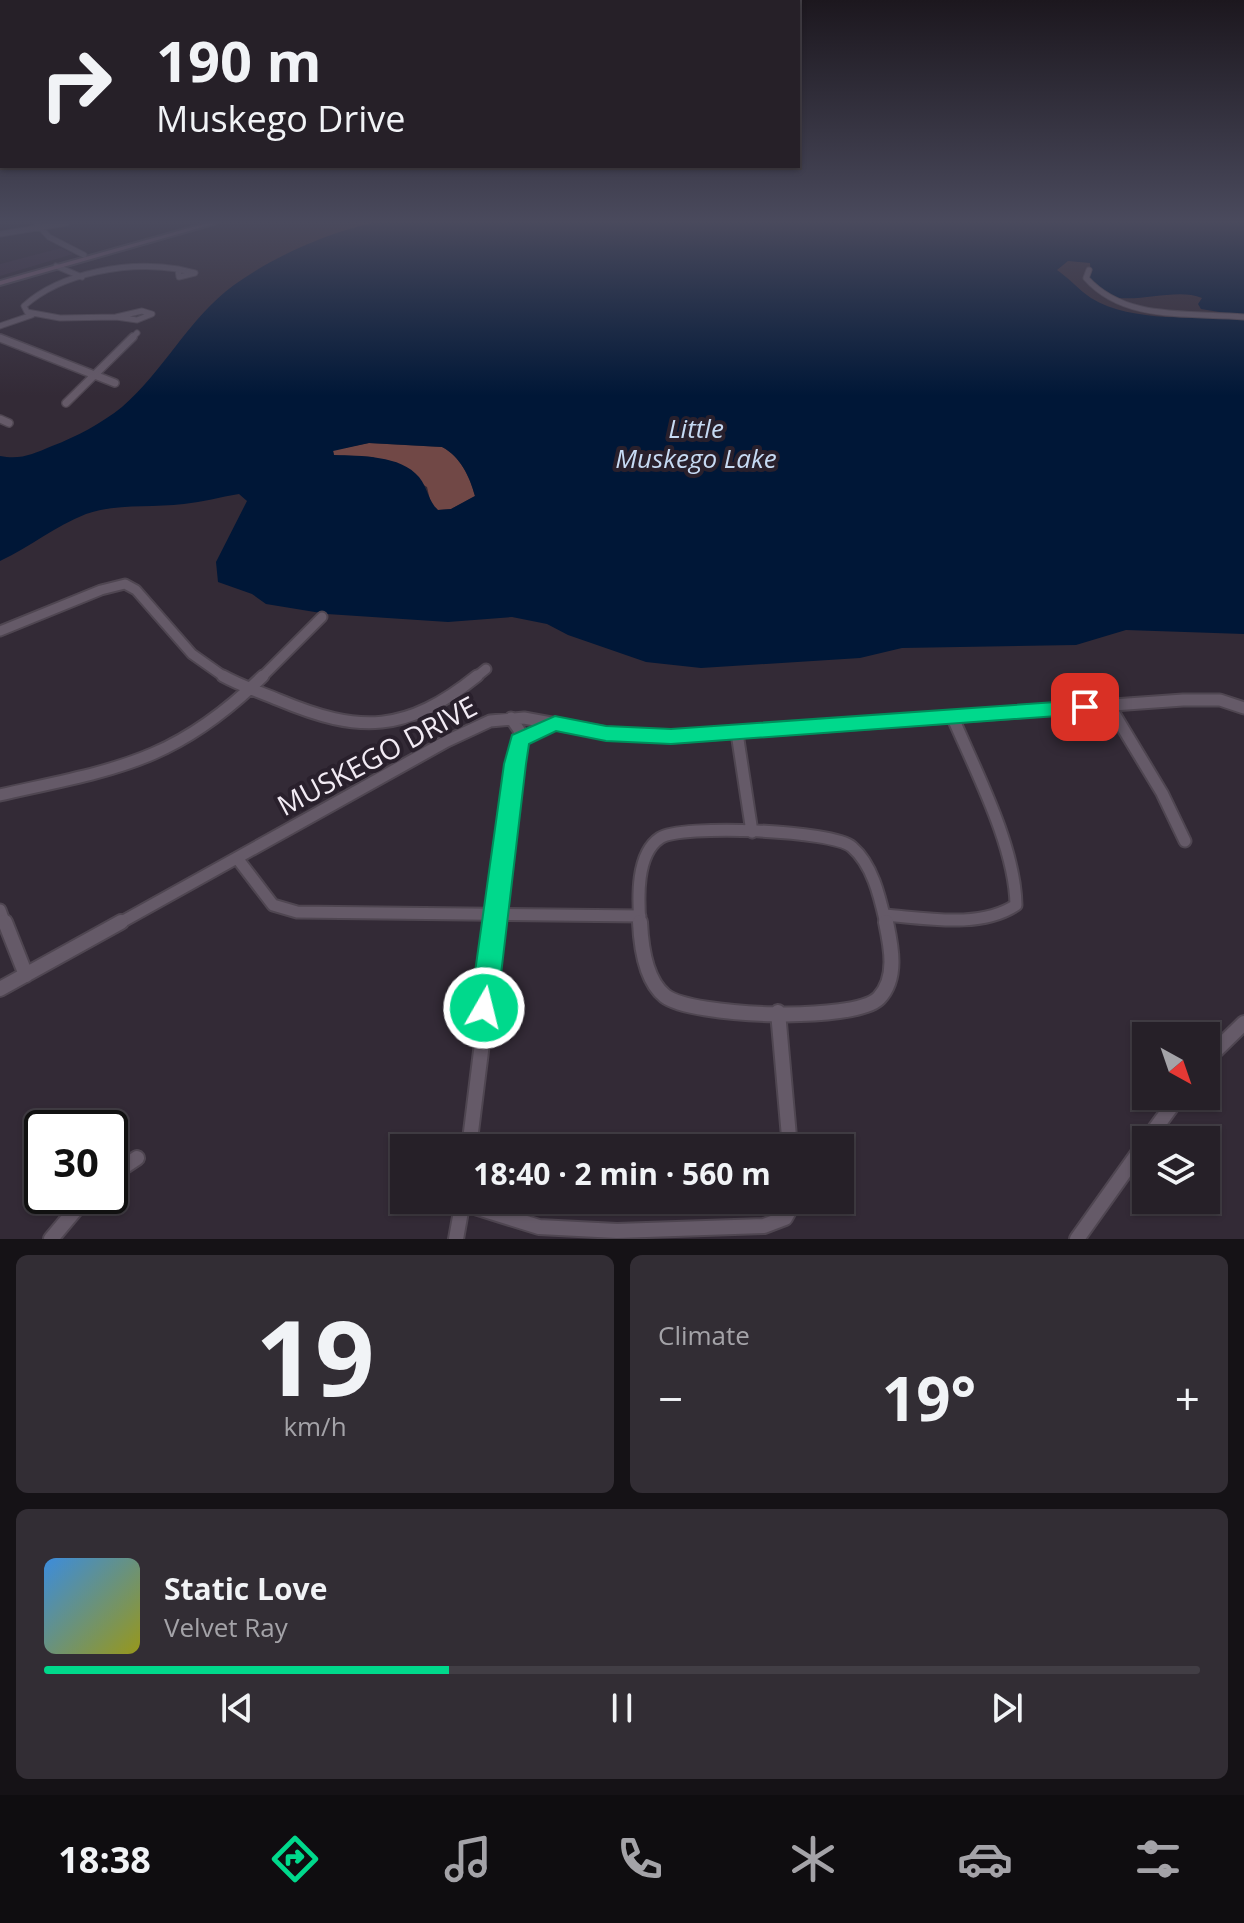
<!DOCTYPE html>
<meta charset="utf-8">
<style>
body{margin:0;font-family:"Open Sans",sans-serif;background:#322d34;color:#f1f3f6;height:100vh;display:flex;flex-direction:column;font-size:30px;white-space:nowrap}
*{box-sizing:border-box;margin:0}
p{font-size:26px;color:#a4a3a8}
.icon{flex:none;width:44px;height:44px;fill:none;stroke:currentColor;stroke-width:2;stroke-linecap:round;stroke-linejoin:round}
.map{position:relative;height:1239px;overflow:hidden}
.panel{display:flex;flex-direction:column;gap:16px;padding:16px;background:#151216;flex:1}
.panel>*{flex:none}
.top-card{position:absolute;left:0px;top:0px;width:800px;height:168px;box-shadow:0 2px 6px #0004,0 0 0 2px #423e45;background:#262028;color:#f1f3f6;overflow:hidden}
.needle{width:52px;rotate:140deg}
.tools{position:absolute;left:1132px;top:1022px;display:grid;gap:16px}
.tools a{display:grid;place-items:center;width:88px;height:88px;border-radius:0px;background:#262028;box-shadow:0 2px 6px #0004,0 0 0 2px #423e45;font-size:40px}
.speed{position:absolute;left:24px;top:1110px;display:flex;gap:16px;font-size:40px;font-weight:700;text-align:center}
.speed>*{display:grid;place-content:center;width:104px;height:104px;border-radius:50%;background:#262028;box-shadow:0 2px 6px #0004,0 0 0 2px #423e45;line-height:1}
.speed .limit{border:4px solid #111;border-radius:12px;background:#fff;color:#111}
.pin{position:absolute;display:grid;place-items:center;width:68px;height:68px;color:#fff;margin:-34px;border-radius:16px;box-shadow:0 4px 12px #0006}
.me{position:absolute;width:88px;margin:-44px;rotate:8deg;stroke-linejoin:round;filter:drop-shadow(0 0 6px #0008)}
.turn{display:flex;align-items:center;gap:28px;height:168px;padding:0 24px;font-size:36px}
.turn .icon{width:104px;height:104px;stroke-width:2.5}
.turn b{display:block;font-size:56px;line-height:68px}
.big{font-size:60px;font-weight:700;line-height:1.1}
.panel .card{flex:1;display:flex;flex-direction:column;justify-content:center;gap:12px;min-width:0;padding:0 28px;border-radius:12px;background:#322d34}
.panel .dial{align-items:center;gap:0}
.dial b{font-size:104px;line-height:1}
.song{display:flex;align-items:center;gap:24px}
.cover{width:96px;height:96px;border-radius:12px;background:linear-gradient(135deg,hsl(210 70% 55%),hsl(60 70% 35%))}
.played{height:8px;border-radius:4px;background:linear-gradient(90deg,#00d98c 35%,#423e45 35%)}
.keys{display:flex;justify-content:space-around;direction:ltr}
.heat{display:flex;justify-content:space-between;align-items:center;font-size:44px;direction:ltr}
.panel .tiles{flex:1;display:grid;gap:16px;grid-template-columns:1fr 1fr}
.card:last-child{grid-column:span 2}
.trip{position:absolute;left:390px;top:1134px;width:464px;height:80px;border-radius:0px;background:#262028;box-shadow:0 2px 6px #0004,0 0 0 2px #423e45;font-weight:700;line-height:80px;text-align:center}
.tab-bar{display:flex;height:128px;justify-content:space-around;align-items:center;background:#0f0d10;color:#a4a3a8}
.tab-bar .icon{width:56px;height:56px}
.tab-bar .selected{color:#00d98c}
.tab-bar b{font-size:36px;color:#f1f3f6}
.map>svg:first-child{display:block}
</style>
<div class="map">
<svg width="1244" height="1239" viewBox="0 0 1244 1239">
<rect width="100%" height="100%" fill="#332a36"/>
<path fill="#3d2f41" d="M61,248L73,254L0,276V264Z"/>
<path fill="#714846" d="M369,443L442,447C460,456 470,477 475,496L451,509L438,510L431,504L427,487L373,457L334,455L333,450Z"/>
<path fill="#001737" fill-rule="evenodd" d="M373,223H1244V316L1201,309L1198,304L1202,298C1169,284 1113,316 1091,282C1088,276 1091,270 1090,263L1068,261L1057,270C1069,278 1079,290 1091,298C1133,324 1198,315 1244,320V634L1126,630L1076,645L902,648L860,658L701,668L646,662L568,635L547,624L512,617L448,622L327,614L266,604L252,594L218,582L216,562L247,501L239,494C220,497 203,502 184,504C151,508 118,503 86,514C55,526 30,547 0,561V456C21,460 33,454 52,446C76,437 102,423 122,407C164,371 188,319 234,285C273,257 326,233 373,223ZM369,443L442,447C460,456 470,477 475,496L451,509L438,510C428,501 428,488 419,477C401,455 360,456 334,455L333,451Z"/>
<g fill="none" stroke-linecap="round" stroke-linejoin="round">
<defs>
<path id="minor-far4" d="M37,224L49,237L84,255
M0,234L67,223
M56,266L82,277
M178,269L195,273L179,277Z
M1089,270L1086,278C1125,322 1190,312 1244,317
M142,311L152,314L137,320L116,317Z
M116,317L60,318L27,312L24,306C62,272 129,261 178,269
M0,326L32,315
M0,338L3,339
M131,339L137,333"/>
<path id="minor-far3" d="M0,338L115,383
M66,403L133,337
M0,419L9,423"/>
<path id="minor-far2" d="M0,631L101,590L125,584L136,590L192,654L226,678
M261,678L322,617
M475,678L486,669"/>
<path id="minor-far1" d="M223,676C241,686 260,692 279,700C360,734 406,733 477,676
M1109,705L1162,793L1185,841
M737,733L752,832
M520,740L555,723
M0,795C115,769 175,763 263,676
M237,858L273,905L297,912L640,916
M0,910L5,924
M884,915C925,918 980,929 1016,905C1015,846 976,772 953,718
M118,924L447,741L490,721L524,718L606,733L671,737L1183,700H1220L1244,708
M497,924L520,740L519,730L511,718
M640,924C638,898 636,854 660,838C681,824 833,830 852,847C873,865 880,898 886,924"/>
<path id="minor" d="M5,922L26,975
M640,922C641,945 645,980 665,996C692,1017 855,1023 879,998C898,978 891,946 886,922
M0,989L121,922
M778,1012L790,1148
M1206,1060L1244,1023
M1147,1140L1179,1096
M469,1148L497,922
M110,1176L137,1158
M462,1203L539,1227L617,1231L764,1226L785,1218L795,1200
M51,1239L87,1196
M456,1239L463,1200
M1077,1239L1146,1142"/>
<path id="secondary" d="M207,223H217L0,285V281Z"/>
</defs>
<use href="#minor-far4" stroke="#4f4651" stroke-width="7"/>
<use href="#minor-far3" stroke="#4f4651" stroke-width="10"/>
<use href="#minor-far2" stroke="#4f4651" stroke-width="13"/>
<use href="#minor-far1" stroke="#4f4651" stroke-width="15"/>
<use href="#minor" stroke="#4f4651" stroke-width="18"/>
<use href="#secondary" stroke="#4f4651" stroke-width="4"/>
<use href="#minor-far4" stroke="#655a68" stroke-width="5"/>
<use href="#minor-far3" stroke="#655a68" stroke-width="7"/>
<use href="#minor-far2" stroke="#655a68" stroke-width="9"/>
<use href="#minor-far1" stroke="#655a68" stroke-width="11"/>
<use href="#minor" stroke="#655a68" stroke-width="14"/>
<use href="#secondary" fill="#7b5e72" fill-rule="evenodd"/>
</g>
<linearGradient id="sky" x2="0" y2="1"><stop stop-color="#1c171e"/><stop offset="0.56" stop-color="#4a4a5d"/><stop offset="1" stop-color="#4a4a5d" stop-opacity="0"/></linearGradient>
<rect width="1244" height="396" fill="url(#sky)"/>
<path fill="#00d98c" stroke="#008d5b" stroke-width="2" d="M1085,700L1095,707L1085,714L671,744L606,741L556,731L529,744L526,764L497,1008L493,1017L484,1021L474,1017L470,1008L504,764L512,735L555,716L606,726L671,729Z"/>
<g text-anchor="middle" stroke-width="8" stroke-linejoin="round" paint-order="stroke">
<g font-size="26" font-style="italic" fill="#c6daf3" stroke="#29202c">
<text x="696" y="438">Little<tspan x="696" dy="30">Muskego Lake</tspan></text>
</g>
<g font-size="28" fill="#f2ebf4" stroke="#29202c">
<text transform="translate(377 756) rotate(-28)" y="10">MUSKEGO DRIVE</text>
</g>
</g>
</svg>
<div class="tools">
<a><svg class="needle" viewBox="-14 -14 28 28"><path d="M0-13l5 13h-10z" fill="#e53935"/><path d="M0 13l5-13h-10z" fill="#a4a3a8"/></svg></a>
<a><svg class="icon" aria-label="layers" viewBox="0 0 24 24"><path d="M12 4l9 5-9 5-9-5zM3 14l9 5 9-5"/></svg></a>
</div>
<div class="speed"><div class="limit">30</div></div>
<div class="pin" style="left:1085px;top:707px;background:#d93025"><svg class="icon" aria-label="arrive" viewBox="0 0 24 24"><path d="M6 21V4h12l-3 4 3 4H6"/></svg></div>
<svg class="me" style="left:484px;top:1008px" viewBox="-20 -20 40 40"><circle r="17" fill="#00d98c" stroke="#fff" stroke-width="3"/><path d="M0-11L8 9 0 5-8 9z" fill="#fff"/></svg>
<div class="trip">18:40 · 2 min · 560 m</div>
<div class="top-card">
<div class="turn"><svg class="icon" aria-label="right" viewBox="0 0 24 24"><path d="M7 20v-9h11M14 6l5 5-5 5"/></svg><div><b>190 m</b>Muskego Drive</div></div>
</div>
</div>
<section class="panel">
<div class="tiles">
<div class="card dial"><b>19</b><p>km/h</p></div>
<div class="card"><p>Climate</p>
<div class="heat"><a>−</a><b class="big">19°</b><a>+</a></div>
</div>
<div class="card">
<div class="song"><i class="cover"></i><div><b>Static Love</b><p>Velvet Ray</p></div></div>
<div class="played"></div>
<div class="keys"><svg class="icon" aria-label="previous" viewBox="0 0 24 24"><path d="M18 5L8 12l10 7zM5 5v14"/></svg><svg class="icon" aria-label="pause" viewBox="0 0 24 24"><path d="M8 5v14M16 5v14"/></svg><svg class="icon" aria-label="next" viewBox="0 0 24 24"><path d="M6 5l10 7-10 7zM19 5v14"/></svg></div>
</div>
</div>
</section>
<nav class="tab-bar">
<b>18:38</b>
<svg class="icon selected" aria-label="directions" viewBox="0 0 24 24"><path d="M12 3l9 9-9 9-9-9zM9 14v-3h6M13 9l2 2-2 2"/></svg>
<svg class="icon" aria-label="music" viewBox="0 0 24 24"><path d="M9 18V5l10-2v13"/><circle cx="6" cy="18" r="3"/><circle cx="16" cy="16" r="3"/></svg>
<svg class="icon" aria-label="phone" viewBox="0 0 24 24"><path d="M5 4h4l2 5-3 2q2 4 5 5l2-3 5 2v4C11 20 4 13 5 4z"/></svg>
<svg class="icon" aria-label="climate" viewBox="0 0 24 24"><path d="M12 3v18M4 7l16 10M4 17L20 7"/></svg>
<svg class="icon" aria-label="car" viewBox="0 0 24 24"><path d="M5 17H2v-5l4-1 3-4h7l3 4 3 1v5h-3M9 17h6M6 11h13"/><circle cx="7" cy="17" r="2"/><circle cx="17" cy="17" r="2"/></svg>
<svg class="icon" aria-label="filters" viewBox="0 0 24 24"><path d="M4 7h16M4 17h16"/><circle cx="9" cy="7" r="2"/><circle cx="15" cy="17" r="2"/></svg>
</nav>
